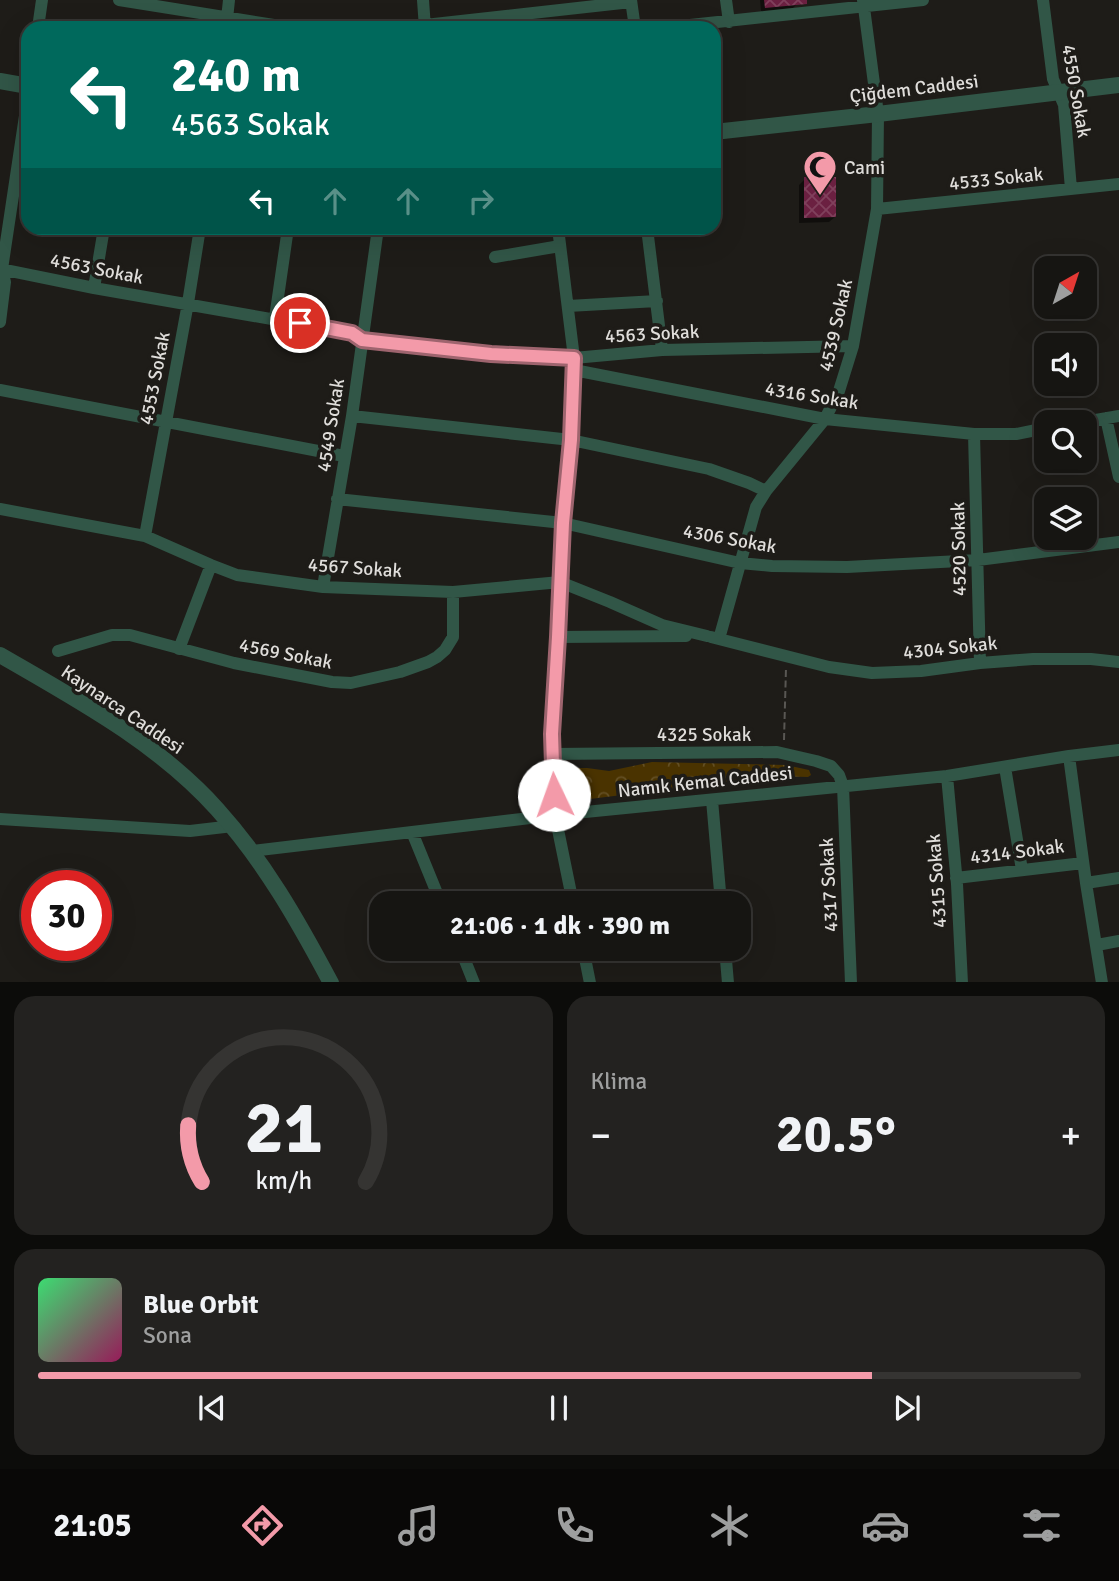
<!DOCTYPE html>
<html lang="tr">
<meta charset="utf-8">
<style>
body{margin:0;font-family:Signika,sans-serif;background:#232220;color:#f1f3f6;height:100vh;display:flex;flex-direction:column;font-size:26px;white-space:nowrap}
*{box-sizing:border-box;margin:0}
p{font-size:23px;color:#9e9f9f}
.icon{flex:none;width:38px;height:38px;fill:none;stroke:currentColor;stroke-width:2;stroke-linecap:round;stroke-linejoin:round}
.map{position:relative;height:982px;overflow:hidden}
.panel{display:flex;flex-direction:column;gap:14px;padding:14px;background:#0c0c0a;flex:1}
.panel>*{flex:none}
.top-card{position:absolute;left:21px;top:21px;width:700px;height:214px;border-radius:21px;box-shadow:0 7px 28px #0002,0 0 0 2px #353432;background:#00695c;color:#fff;overflow:hidden}
.needle{width:46px;rotate:39deg}
.fabs{position:absolute;left:1034px;top:256px;display:grid;gap:14px}
.fabs a{display:grid;place-items:center;width:63px;height:63px;border-radius:14px;background:#161512;box-shadow:0 7px 28px #0002,0 0 0 2px #353432;font-size:35px}
.speed{position:absolute;left:21px;top:870px;display:flex;gap:14px;font-size:35px;font-weight:700;text-align:center}
.speed>*{display:grid;place-content:center;width:91px;height:91px;border-radius:50%;background:#161512;box-shadow:0 7px 28px #0002,0 0 0 2px #353432;line-height:1}
.speed .limit{border:10px solid #d22;background:#fff;color:#111}
.pin{position:absolute;display:grid;place-items:center;width:60px;height:60px;color:#fff;margin:-30px;border:4px solid #fff;border-radius:50%;box-shadow:0 2px 7px #0007}
.me{position:absolute;width:77px;margin:-38px;rotate:357deg;stroke-linejoin:round;filter:drop-shadow(0 0 5px #0008)}
.turn{display:flex;align-items:center;gap:24px;height:147px;padding:0 35px;font-size:32px}
.turn .icon{width:91px;height:91px;stroke-width:2.5}
.turn b{display:block;font-size:49px;line-height:60px}
.lanes{display:flex;align-items:center;height:66px;padding:0 35px;background:#0003;justify-content:center;gap:35px;direction:ltr}
.lanes .off{opacity:.35}
.big{font-size:52px;font-weight:700;line-height:1.1}
.panel .tile{flex:1;display:flex;flex-direction:column;justify-content:center;gap:10px;min-width:0;padding:0 24px;border-radius:21px;background:#232220}
.panel .dial{align-items:center;gap:0}
.dial svg{height:182px;overflow:visible;fill:none;stroke:#353432;stroke-width:7;stroke-linecap:round;text-anchor:middle}
.dial text{fill:#f1f3f6;stroke:none}
.song{display:flex;align-items:center;gap:21px}
.cover{width:84px;height:84px;border-radius:10px;background:linear-gradient(135deg,hsl(140 70% 55%),hsl(330 70% 35%))}
.played{height:7px;border-radius:4px;background:linear-gradient(90deg,#f39aa9 80%,#353432 80%)}
.keys{display:flex;justify-content:space-around;direction:ltr}
.heat{display:flex;justify-content:space-between;align-items:center;font-size:38px;direction:ltr}
.panel .tiles{flex:1;display:grid;gap:14px;grid-template-columns:1fr 1fr}
.tile:last-child{grid-column:span 2}
.trip{position:absolute;left:369px;top:891px;width:382px;height:70px;border-radius:21px;background:#161512;box-shadow:0 7px 28px #0002,0 0 0 2px #353432;font-weight:700;line-height:70px;text-align:center}
.tab-bar{display:flex;height:112px;justify-content:space-around;align-items:center;background:#090807;color:#9e9f9f}
.tab-bar .icon{width:49px;height:49px}
.tab-bar .active{color:#f39aa9}
.tab-bar b{font-size:32px;color:#f1f3f6}
.map>svg:first-child{display:block}
</style>
<div class="map">
<svg width="1119" height="983" viewBox="0 0 1119 983">
<defs>
<pattern id="park-crowns" width="20" height="18" patternUnits="userSpaceOnUse" patternTransform="scale(1.75)"><rect width="20" height="18" fill="#4a3300"/><path d="M2 6a3 3 0 1 1 6 0M12 15a3 3 0 1 1 6 0" fill="none" stroke="#645025"/></pattern>
<pattern id="building-cross-hatch" width="8" height="8" patternUnits="userSpaceOnUse" patternTransform="scale(1.75)"><rect width="8" height="8" fill="#6b2041"/><path d="M0 0l8 8M0 8l8-8" fill="none" stroke="#80405c"/></pattern>
</defs>
<rect width="100%" height="100%" fill="#1e1c18"/>
<path fill="url(#park-crowns)" d="M652,762L786,765L809,770L811,775L808,777L773,776L574,801H570C562,790 564,781 566,768H587L609,771Z"/>
<path fill="#0007" d="M760,0H796L797,4L793,8L761,11Z
M805,179L835,217L829,222L799,223V185Z"/>
<path fill="url(#building-cross-hatch)" d="M764,0H807V4L765,8Z
M804,177H836V217L804,218Z"/>
<g fill="none" stroke-linecap="round" stroke-linejoin="round">
<path stroke="#595753" stroke-width="2" stroke-dasharray="7 3.5" stroke-linecap="butt" d="M784,740L786,668"/>
<path stroke="#315647" stroke-width="12" d="M119,0L293,28
M423,0L425,28
M631,0L635,28
M726,0L729,22
M1043,0L1053,79L1064,105L1071,189
M425,25L631,2
M38,28L42,0
M226,28L229,0
M662,28L923,0
M877,209L1119,184
M558,228L574,358L571,440L563,523L552,754L555,815L573,903
M647,228L662,350
M495,257L560,246
M0,269L94,288L351,333L362,340L491,354L574,358L662,350L853,346
M94,288L104,228
M568,306L657,301
M275,318L288,228
M0,322L5,282L2,269L28,96
M574,370L825,419L974,434H1016L1046,428
M0,390L344,456
M352,416L571,440L709,469L749,483L766,491
M1106,418L1119,477
M1084,422L1119,416
M974,434L980,663
M337,499L563,523L740,563L772,566L847,567L978,560L1119,542
M0,509L145,536L211,565L237,575L323,587L453,592L560,582L610,602L662,625L707,636
M145,536L188,303L200,228
M323,587L352,416L378,228
M558,637L686,636
M711,637L829,667L872,673L921,671L980,663L1033,659H1091L1119,662
M719,639L756,507L766,491L825,419L839,391L853,346L877,209L878,114L863,0
M179,649L211,565
M58,651L112,635H130L234,663L332,682L351,683L400,672L428,662L437,657L445,650L453,637V592
M552,754L777,752L816,761L831,766L839,775L843,786L851,983
M1069,756L1086,883L1102,983
M1005,767L1022,870
M947,776L957,884L962,983
M712,800L721,903
M0,819L190,831L233,826
M412,832L441,903
M252,851L555,815L947,776L1069,756L1119,750
M956,878L1083,863
M1086,883L1119,878
M1097,945L1119,941
M460,948L474,983
M583,948L590,983
M725,948L728,983"/>
<path stroke="#315647" stroke-width="16" d="M0,81L28,86
M714,132L878,114L1119,85
M0,655C76,699 158,743 217,809C264,861 298,921 331,983"/>
</g>
<g fill="none" stroke-linecap="round" stroke-linejoin="round">
<defs>
<path id="route" d="M300,323L352,333L362,340L491,354L574,358L571,440L563,523L558,637L552,734L554,795"/>
</defs>
<use href="#route" stroke="#9e646e" stroke-width="18"/>
<use href="#route" stroke="#f39aa9" stroke-width="12"/>
</g>
<defs>
<symbol id="mosque-pin" viewBox="-11 -11 22 30"><path d="M0 17L-7.5 6A9.5 9.5 0 1 1 7.5 6Z" fill="#f39aa9" stroke="#1e1c18"/><path d="M3.5-4.9A6 6 0 1 0 3.5 4.9A5 5 0 1 1 3.5-4.9Z" fill="#111"/></symbol>
</defs>
<g fill-rule="evenodd">
<use href="#mosque-pin" x="801" y="148" width="38" height="52"/>
</g>
<g text-anchor="middle" stroke-width="7" stroke-linejoin="round" paint-order="stroke">
<g font-size="19" fill="#dfddda" stroke="#1e1c18">
<text transform="translate(914 88) rotate(-7)" y="7">Çiğdem Caddesi</text>
<text transform="translate(1077 91) rotate(80)" y="7">4550 Sokak</text>
<text transform="translate(996 178) rotate(-6)" y="7">4533 Sokak</text>
<text transform="translate(97 268) rotate(11)" y="7">4563 Sokak</text>
<text transform="translate(835 325) rotate(-77)" y="7">4539 Sokak</text>
<text transform="translate(652 333) rotate(-3)" y="7">4563 Sokak</text>
<text transform="translate(154 378) rotate(-79)" y="7">4553 Sokak</text>
<text transform="translate(812 395) rotate(9)" y="7">4316 Sokak</text>
<text transform="translate(330 425) rotate(-81)" y="7">4549 Sokak</text>
<text transform="translate(730 538) rotate(10)" y="7">4306 Sokak</text>
<text transform="translate(958 549) rotate(-91)" y="7">4520 Sokak</text>
<text transform="translate(355 567) rotate(4)" y="7">4567 Sokak</text>
<text transform="translate(950 647) rotate(-6)" y="7">4304 Sokak</text>
<text transform="translate(286 653) rotate(11)" y="7">4569 Sokak</text>
<text transform="translate(123 709) rotate(34)" y="7">Kaynarca Caddesi</text>
<text x="704" y="741">4325 Sokak</text>
<text transform="translate(705 781) rotate(-6)" y="7">Namık Kemal Caddesi</text>
<text transform="translate(1017 851) rotate(-7)" y="7">4314 Sokak</text>
<text transform="translate(936 881) rotate(-94)" y="7">4315 Sokak</text>
<text transform="translate(828 885) rotate(-93)" y="7">4317 Sokak</text>
</g>
<g font-size="19" fill="#dfddda" stroke="#1e1c18" text-anchor="start">
<text x="844" y="174">Cami</text>
</g>
</g>
</svg>
<div class="fabs">
<a><svg class="needle" viewBox="-14 -14 28 28"><path d="M0-13l5 13h-10z" fill="#e53935"/><path d="M0 13l5-13h-10z" fill="#9e9f9f"/></svg></a>
<a><svg class="icon" aria-label="sound" viewBox="0 0 24 24"><path d="M4 9h4l5-4v14l-5-4H4zM17 9q2 3 0 6"/></svg></a>
<a><svg class="icon" aria-label="search" viewBox="0 0 24 24"><circle cx="10" cy="10" r="6"/><path d="M15 15l6 6"/></svg></a>
<a><svg class="icon" aria-label="layers" viewBox="0 0 24 24"><path d="M12 4l9 5-9 5-9-5zM3 14l9 5 9-5"/></svg></a>
</div>
<div class="speed"><div class="limit">30</div></div>
<div class="pin" style="left:300px;top:323px;background:#d93025"><svg class="icon" aria-label="arrive" viewBox="0 0 24 24"><path d="M6 21V4h12l-3 4 3 4H6"/></svg></div>
<svg class="me" style="left:554px;top:795px" viewBox="-20 -20 40 40"><circle r="19" fill="#fff"/><path d="M0-13L10 11 0 6-10 11z" fill="#f39aa9"/></svg>
<div class="trip">21:06 · 1 dk · 390 m</div>
<div class="top-card">
<div class="turn"><svg class="icon" aria-label="left" viewBox="0 0 24 24"><path d="M17 20v-9H6M10 6l-5 5 5 5"/></svg><div><b>240 m</b>4563 Sokak</div></div>
<div class="lanes"><svg class="icon" aria-label="left" viewBox="0 0 24 24"><path d="M17 20v-9H6M10 6l-5 5 5 5"/></svg><svg class="icon off" aria-label="ahead" viewBox="0 0 24 24"><path d="M12 20V5M6 11l6-6 6 6"/></svg><svg class="icon off" aria-label="ahead" viewBox="0 0 24 24"><path d="M12 20V5M6 11l6-6 6 6"/></svg><svg class="icon off" aria-label="right" viewBox="0 0 24 24"><path d="M7 20v-9h11M14 6l5 5-5 5"/></svg></div>
</div>
</div>
<section class="panel">
<div class="tiles">
<div class="tile dial"><svg viewBox="0 0 100 80">
<path d="M14 69A42 42 0 1 1 86 69"/>
<path d="M14 69A42 42 0 0 1 8 44" stroke="#f39aa9"/>
<text x="50" y="56" font-size="32" font-weight="700">21</text>
<text x="50" y="72" font-size="11">km/h</text>
</svg></div>
<div class="tile"><p>Klima</p>
<div class="heat"><a>−</a><b class="big">20.5°</b><a>+</a></div>
</div>
<div class="tile">
<div class="song"><i class="cover"></i><div><b>Blue Orbit</b><p>Sona</p></div></div>
<div class="played"></div>
<div class="keys"><svg class="icon" aria-label="previous" viewBox="0 0 24 24"><path d="M18 5L8 12l10 7zM5 5v14"/></svg><svg class="icon" aria-label="pause" viewBox="0 0 24 24"><path d="M8 5v14M16 5v14"/></svg><svg class="icon" aria-label="next" viewBox="0 0 24 24"><path d="M6 5l10 7-10 7zM19 5v14"/></svg></div>
</div>
</div>
</section>
<nav class="tab-bar">
<b>21:05</b>
<svg class="icon active" aria-label="directions" viewBox="0 0 24 24"><path d="M12 3l9 9-9 9-9-9zM9 14v-3h6M13 9l2 2-2 2"/></svg>
<svg class="icon" aria-label="music" viewBox="0 0 24 24"><path d="M9 18V5l10-2v13"/><circle cx="6" cy="18" r="3"/><circle cx="16" cy="16" r="3"/></svg>
<svg class="icon" aria-label="phone" viewBox="0 0 24 24"><path d="M5 4h4l2 5-3 2q2 4 5 5l2-3 5 2v4C11 20 4 13 5 4z"/></svg>
<svg class="icon" aria-label="climate" viewBox="0 0 24 24"><path d="M12 3v18M4 7l16 10M4 17L20 7"/></svg>
<svg class="icon" aria-label="car" viewBox="0 0 24 24"><path d="M5 17H2v-5l4-1 3-4h7l3 4 3 1v5h-3M9 17h6M6 11h13"/><circle cx="7" cy="17" r="2"/><circle cx="17" cy="17" r="2"/></svg>
<svg class="icon" aria-label="filters" viewBox="0 0 24 24"><path d="M4 7h16M4 17h16"/><circle cx="9" cy="7" r="2"/><circle cx="15" cy="17" r="2"/></svg>
</nav>
